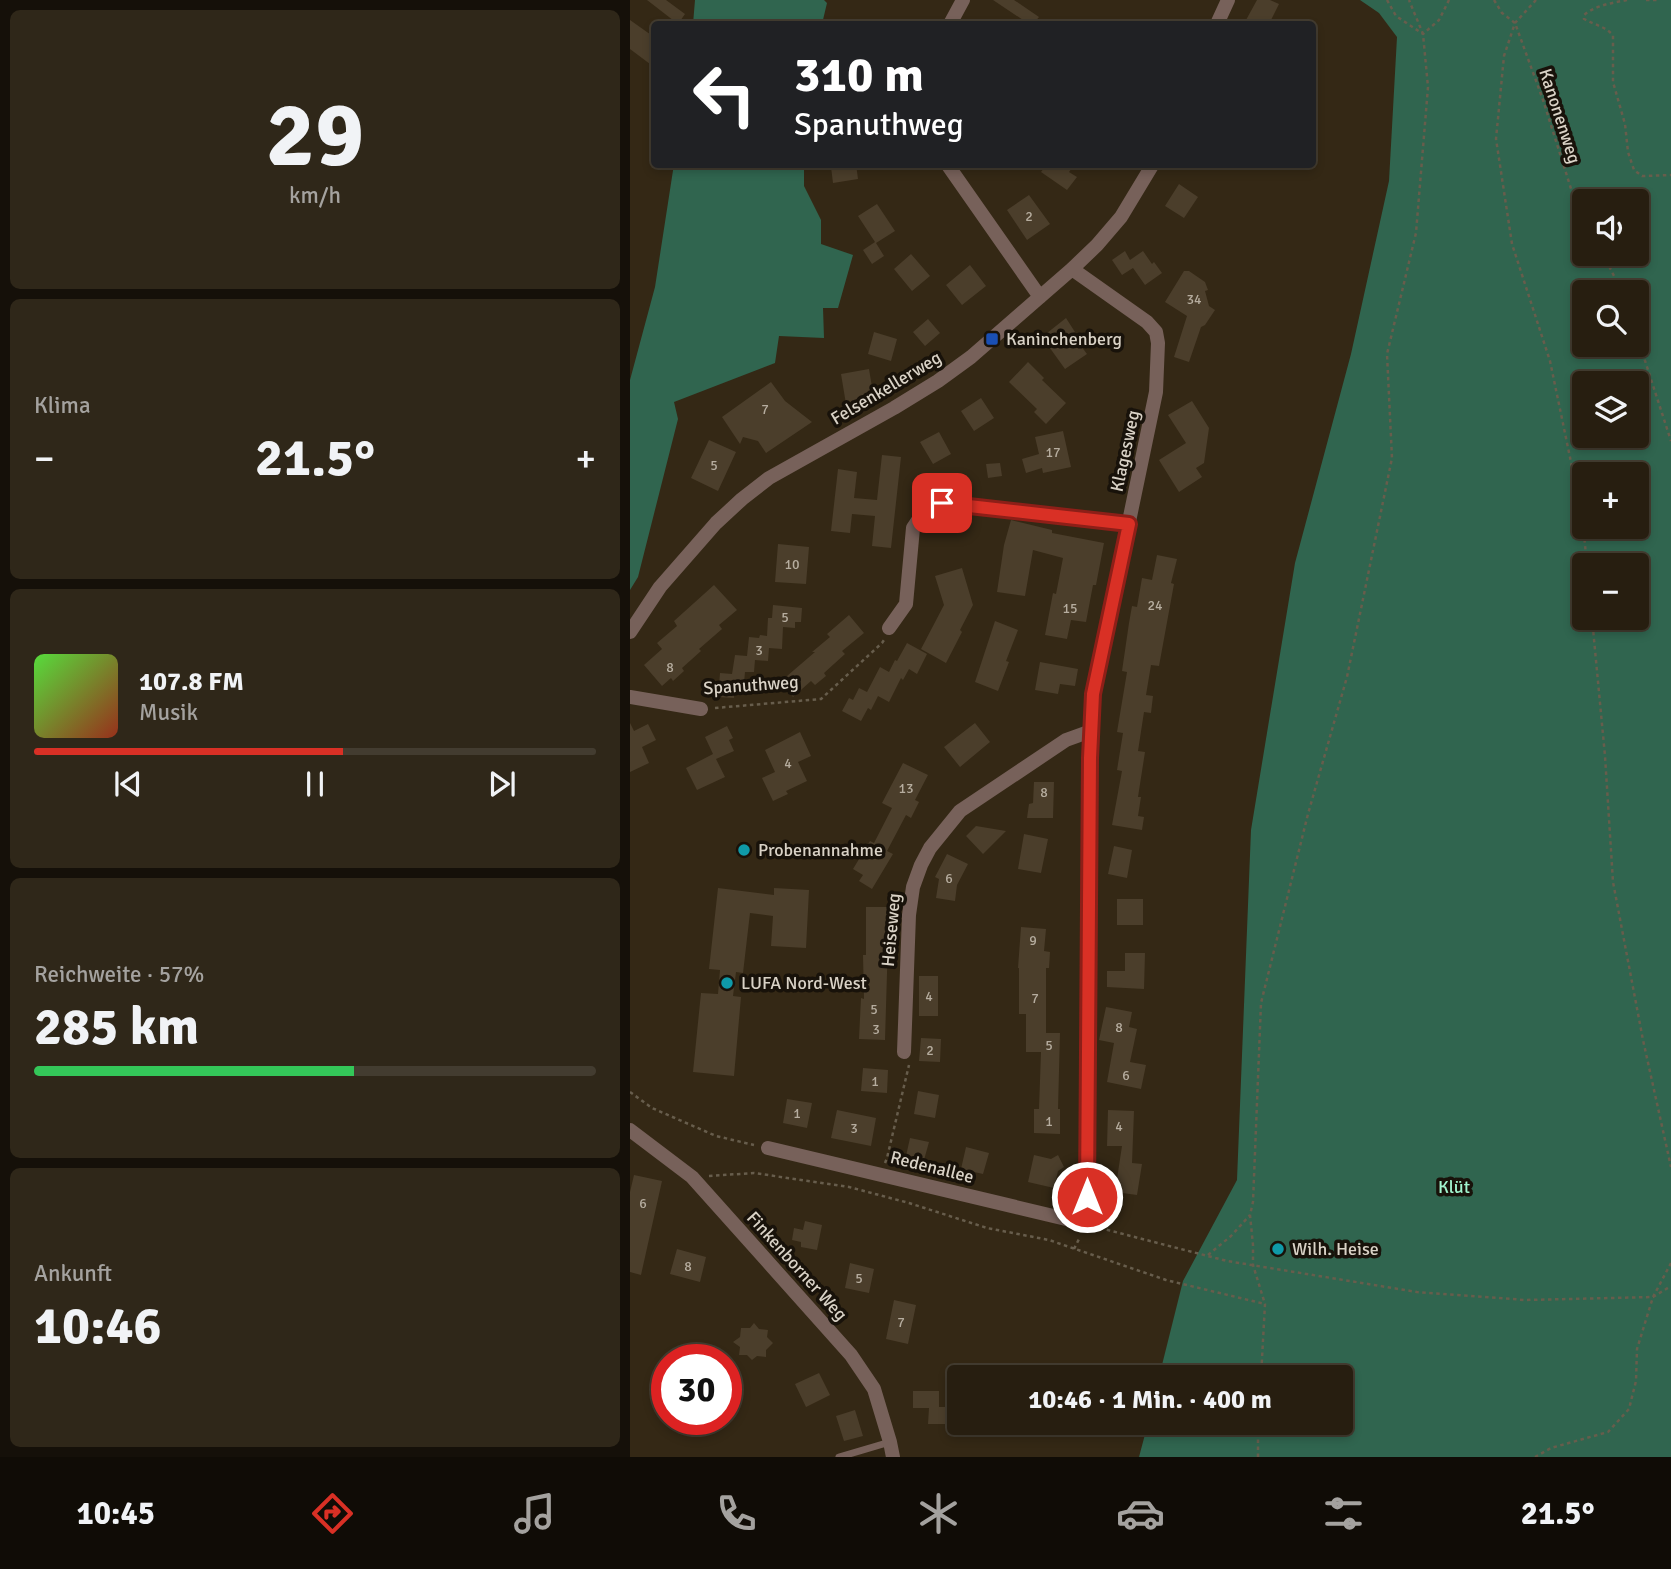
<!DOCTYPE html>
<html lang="de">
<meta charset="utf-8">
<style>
body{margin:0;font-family:Signika,sans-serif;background:#2f2719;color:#f1f3f6;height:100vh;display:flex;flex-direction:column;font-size:26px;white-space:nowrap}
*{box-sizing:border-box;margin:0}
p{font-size:23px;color:#a4a29f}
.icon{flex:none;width:38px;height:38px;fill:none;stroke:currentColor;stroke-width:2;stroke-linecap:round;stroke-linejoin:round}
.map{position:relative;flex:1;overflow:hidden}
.side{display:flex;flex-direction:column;gap:10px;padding:10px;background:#151009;width:630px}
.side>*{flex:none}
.hud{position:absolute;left:21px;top:21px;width:665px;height:147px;border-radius:7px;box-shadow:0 4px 10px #0003,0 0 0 2px #433c30;background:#202124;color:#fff;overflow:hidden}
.controls{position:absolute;left:942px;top:189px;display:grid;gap:14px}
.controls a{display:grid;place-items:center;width:77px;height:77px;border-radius:7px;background:#271e10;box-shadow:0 4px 10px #0003,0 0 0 2px #433c30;font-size:35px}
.speed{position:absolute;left:21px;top:1344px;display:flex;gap:14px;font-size:35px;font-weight:700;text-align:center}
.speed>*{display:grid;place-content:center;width:91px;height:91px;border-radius:50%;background:#271e10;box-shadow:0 4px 10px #0003,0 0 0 2px #433c30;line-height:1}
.speed .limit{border:10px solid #d22;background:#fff;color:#111}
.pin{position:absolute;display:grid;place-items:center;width:60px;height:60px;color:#fff;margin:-30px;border-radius:14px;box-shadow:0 4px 10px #0006}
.me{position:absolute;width:77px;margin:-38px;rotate:0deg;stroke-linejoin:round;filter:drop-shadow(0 0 5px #0008)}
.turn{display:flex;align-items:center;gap:24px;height:147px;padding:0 28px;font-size:32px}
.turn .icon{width:91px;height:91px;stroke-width:2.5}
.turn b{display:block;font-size:49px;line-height:60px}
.big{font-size:52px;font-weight:700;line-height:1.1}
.side .card{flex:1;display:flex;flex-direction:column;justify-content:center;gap:10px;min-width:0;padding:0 24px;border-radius:10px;background:#2f2719}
.side .dial{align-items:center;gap:0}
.dial b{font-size:91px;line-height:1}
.song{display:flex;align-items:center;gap:21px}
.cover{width:84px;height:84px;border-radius:10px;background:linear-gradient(135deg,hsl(110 70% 55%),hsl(10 70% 35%))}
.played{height:7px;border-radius:4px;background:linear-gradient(90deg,#d93025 55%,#433c30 55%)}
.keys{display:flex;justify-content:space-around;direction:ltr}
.heat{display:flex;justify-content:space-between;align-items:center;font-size:38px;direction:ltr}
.charge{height:10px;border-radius:5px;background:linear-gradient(90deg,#34c759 57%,#433c30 0)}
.trip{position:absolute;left:317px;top:1365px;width:406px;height:70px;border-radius:7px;background:#271e10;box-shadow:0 4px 10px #0003,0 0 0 2px #433c30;font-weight:700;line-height:70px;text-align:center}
.tab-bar{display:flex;height:112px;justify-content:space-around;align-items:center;background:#100c06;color:#a4a29f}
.tab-bar .icon{width:49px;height:49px}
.tab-bar .on{color:#d93025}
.tab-bar b{font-size:32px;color:#f1f3f6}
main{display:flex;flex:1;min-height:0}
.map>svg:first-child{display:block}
</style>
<main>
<section class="side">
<div class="card dial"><b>29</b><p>km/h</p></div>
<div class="card"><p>Klima</p>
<div class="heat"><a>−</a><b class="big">21.5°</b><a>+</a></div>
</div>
<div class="card">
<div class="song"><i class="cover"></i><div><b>107.8 FM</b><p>Musik</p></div></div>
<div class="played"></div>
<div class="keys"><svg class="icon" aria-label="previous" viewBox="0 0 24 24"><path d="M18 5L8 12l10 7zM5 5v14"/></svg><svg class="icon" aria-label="pause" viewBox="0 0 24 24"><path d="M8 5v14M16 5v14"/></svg><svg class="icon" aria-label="next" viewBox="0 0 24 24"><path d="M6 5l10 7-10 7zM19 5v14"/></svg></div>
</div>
<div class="card"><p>Reichweite · 57%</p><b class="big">285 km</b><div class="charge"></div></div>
<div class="card"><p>Ankunft</p><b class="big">10:46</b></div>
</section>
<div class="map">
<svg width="1041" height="1457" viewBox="0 0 1041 1457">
<rect width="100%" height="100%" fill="#342815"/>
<path fill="#30654f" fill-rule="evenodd" d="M65,0H194L197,3L192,24H63Z
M730,0H1041V1457H509L518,1423H710V1377H529L553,1281L607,1180L621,830L665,563L721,354L759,181L767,37L749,13ZM954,201H1006V254H954ZM954,292H1006V345H954ZM954,383H1006V436H954ZM954,474H1006V527H954ZM954,565H1006V618H954Z
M44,164L174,165V186L191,220V244L223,255L208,308H193L194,338L149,336L145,363L44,402L48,419L8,577L0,590V380L25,287Z"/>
<path fill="#4b3e2b" d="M17,0H36L55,14L48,24Z
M363,0H384L409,17L403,24H399Z
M627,0H640L649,4L639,24H625L616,20Z
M0,20L24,37V67L0,49Z
M217,164H226L228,179L203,183L201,167Z
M417,164H445L439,172L447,177L437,190L411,172Z
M549,184L568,197L554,218L535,206Z
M399,195L420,224L397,240L377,210Z
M247,204L265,231L246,243L254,256L242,264L233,250L245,242L228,216Z
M495,251L500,260L513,251L522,264L524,262L532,273L515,285L503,268L492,275L482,260Z
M281,254L300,276L282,291L264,269Z
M340,265L356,286L332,305L316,285Z
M554,271H559L575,282L578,290L575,291L579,306L585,310L575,325L571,327L559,362L544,357L557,316L535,302Z
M436,318L445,332L442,334L457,354L435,369L412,337Z
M298,319L310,333L295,346L283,332Z
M244,332L267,339L261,361L238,354Z
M398,362L414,378L412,380L436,403L416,424L404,412L407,409L379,382Z
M239,369L244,399L216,404L211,374Z
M141,382L155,401L182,422L136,453L128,441L113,437L110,444L92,417Z
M351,398L364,418L344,431L331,411Z
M562,401L579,428L574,463L566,468L572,477L549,492L529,460L556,443L538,415Z
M433,431L441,467L413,473L412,468L396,473L392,459L409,454L405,437Z
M309,432L321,454L303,464L290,442Z
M79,440L106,452L88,491L61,478Z
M252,455L271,457L261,548L242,546L245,516L222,514L220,533L201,531L208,469L227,472L224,498L247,500Z
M370,463L372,476L358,478L356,464Z
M381,520L422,530V533L474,543L466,585H463L456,622L441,620L437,639L415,635L423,593L426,594L433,558L403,550L395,596L367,592L374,545Z
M148,544L179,547L176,584L145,582Z
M527,555L547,559L541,583L544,584L529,666L521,665L516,695L523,696L521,713L514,712L508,751L515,752L508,797H511L508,816L514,817L512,830L482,825L492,771L487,770L493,733L487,732L497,672L492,671L499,623L502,606L507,607L512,578L522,580Z
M332,568L343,605L330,630L332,632L316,663L291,649L314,605L305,576Z
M84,585L107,610L89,625L92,629L69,649L71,651L52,668L54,671L43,681L41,678L32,686L14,665L32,649L27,643L47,626L44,621Z
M143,605L172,608L171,622H165V628L153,627L152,649L139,648L138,661L125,660L124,672H115L113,694L104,693V698L88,697L90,673L102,674L105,655L117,656L119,637L129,638L130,635L137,636L138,618H142Z
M219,615L234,633L212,651L215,654L194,673L196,676L185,685L181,681L163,697L150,682L185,652H182L200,637L197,634Z
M365,621L388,630L376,661L379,662L368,691L345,682Z
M277,643L297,654L287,674L279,669L273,680L271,678L259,702L248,696L241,710L238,708L231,721L212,711L219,698L223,700L229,688L237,692L250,667L259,672L265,660L267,661Z
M410,662L448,669L445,686L430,684L428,694L405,690Z
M0,723L4,731L18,724L26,740L12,747L19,763L0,772Z
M345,723L360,742L330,767L314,747Z
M97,726L103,738L99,740L104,751L86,759L95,777L67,790L56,768L83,754L75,737Z
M170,732L181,756L168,762L177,781L156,791L158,794L143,801L132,778L145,772L135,750Z
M273,763L298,775L285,800L289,802L281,818L276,815L257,851L263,854L242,889L229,881L233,875L223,869L240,841L244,843L262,808L252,803Z
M404,782H424L423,818H397L399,804L403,803Z
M346,826L376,831L353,854L336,836Z
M394,834L418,839L411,873L388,869Z
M484,846L502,850L497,878L478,874Z
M317,854L338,864L327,885L325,901L306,898L309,879L305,877Z
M88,888L144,895V888L179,890L176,948L141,946L143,916L120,913L113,973L106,972L103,996L111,997L104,1076L63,1072L71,993L88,994L90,970L79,969Z
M487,899H513V925H487Z
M236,907H259L255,1040L229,1039L231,998L234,999L233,955H236Z
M391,927L416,929L414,951L420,952L419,968H416V1033H430L428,1109H430V1134L404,1133V1109H409L411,1052H396V1014H389V968H388Z
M495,953H515L514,989L477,987V971H495Z
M289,976H308V1016H289Z
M476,1007L502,1012L499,1027L507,1029L500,1062L516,1065L511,1089L477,1082L484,1043L469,1040Z
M291,1038L311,1039L310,1062L289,1061Z
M233,1068L258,1070L257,1093L231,1091Z
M288,1091L309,1095L305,1118L284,1114Z
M157,1099L182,1103L177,1128L153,1123Z
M207,1110L246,1118L241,1146L201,1138Z
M478,1110L504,1111L502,1163L512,1164L507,1195L485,1192L492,1146H477Z
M280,1138L299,1142L294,1160L276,1156Z
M336,1147L359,1153L353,1174L331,1169Z
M404,1155L421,1159L428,1155L434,1167L428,1171L424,1188L398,1182Z
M4,1175L32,1181L11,1275L0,1272V1192Z
M175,1221L192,1225L187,1250L171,1247V1242L162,1240L164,1228L173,1230Z
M47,1249L76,1257L70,1282L40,1274Z
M220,1263L244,1269L239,1293L215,1288Z
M264,1300L286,1305L278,1344L256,1339Z
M124,1323L129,1329L138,1330L137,1337L143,1343L136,1350V1357L127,1356L122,1360L117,1355H109L110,1347L103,1342L110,1337L111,1328H120Z
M189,1373L200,1395L176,1407L165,1384Z
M283,1391H309V1407H325V1424H298L299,1408H283Z
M225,1410L233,1436L214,1441L206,1416Z"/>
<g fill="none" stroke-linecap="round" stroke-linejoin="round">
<path stroke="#675d4c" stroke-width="2.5" stroke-dasharray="3.5 3.5" stroke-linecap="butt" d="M757,0L766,16L793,34L809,20L819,0
M864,0L872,13L885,23L913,100L943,195L954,217
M906,0L885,23L874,56L866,139L882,244L920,361L952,515L957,565
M997,0C982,3 966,5 954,15V19C965,25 974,26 983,35V82L995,124L998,152L1004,170L1012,176L1041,175
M1016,0H1028
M973,254L992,292
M1006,333L1041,441
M962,618L975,756L983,882L1013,1040L1041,1167
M85,708L191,699L252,643L254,640
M0,1092L22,1108L86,1136L124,1145
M255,1163L257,1158L279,1065
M79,1176L124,1173L219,1187L279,1203L357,1228L419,1240L536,1280L635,1304
M470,1228L597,1261L787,1292L895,1300L1023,1297L1041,1286
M444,1249L450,1237
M578,1255L601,1236L620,1215
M631,1377L635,1304L623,1265V1245L620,1215L623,1202L631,1003L678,814L717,677L762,458L757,354L786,233L798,87L793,34L779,0
M628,1457V1423
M905,1457L921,1448L978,1432L999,1409L1006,1381L1007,1349L1023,1297L1041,1263"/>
<path stroke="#77615a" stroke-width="7" d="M209,1457L260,1442"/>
<path stroke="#77615a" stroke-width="14" d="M320,24L333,0
M587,24L598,0
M317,164L410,297
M259,628L276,604L283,528L295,510L312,503L499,524
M0,632L30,587L86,523L112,499L139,478L264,408L308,381L341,357L442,269L467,245L491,217L523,164
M0,697L71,709
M274,1052L279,915L283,887L291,865L300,848L330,811L436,740L461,731
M0,1130L62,1177L221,1355L244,1389L260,1442L263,1457
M138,1148L457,1224L461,731L463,694L526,392L528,343L526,332L517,322L442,269"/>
</g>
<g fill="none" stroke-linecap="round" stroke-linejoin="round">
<defs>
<path id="route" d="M312,503L499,524L463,694L460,758L457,1197"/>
</defs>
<use href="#route" stroke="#8d1f18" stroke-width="18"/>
<use href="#route" stroke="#d93025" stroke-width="12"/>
</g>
<rect fill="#1a4fb4" stroke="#18120a" stroke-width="2.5" x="355" y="332" width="14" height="14" rx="3.5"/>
<g fill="#0f9aa8" stroke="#18120a" stroke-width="2.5">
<circle cx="114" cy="850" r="7"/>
<circle cx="97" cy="983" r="7"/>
<circle cx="648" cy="1249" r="7"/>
</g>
<g text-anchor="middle" stroke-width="7" stroke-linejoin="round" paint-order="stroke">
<g font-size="14" fill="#b6ad9f">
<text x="399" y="221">2</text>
<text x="564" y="304">34</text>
<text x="135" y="414">7</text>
<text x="423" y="457">17</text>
<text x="84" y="470">5</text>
<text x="162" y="569">10</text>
<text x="525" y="610">24</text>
<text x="440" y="613">15</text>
<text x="155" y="622">5</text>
<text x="129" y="655">3</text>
<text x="40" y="672">8</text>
<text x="158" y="768">4</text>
<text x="276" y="793">13</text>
<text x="414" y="797">8</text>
<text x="319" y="883">6</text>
<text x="403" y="945">9</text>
<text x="299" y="1001">4</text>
<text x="405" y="1003">7</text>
<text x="244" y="1014">5</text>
<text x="489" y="1032">8</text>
<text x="246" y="1034">3</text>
<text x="419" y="1050">5</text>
<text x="300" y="1055">2</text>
<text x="496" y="1080">6</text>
<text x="245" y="1086">1</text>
<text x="167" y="1118">1</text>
<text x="419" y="1126">1</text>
<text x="489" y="1131">4</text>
<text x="224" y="1133">3</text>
<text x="13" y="1208">6</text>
<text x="58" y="1271">8</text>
<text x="229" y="1283">5</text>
<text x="271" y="1327">7</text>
</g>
<g font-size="18" fill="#d9d2c6" stroke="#18120a">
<text transform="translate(930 116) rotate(72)" y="6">Kanonenweg</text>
<text transform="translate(256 388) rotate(-31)" y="6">Felsenkellerweg</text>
<text transform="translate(495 451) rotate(-78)" y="6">Klagesweg</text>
<text transform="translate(121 685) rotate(-4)" y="6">Spanuthweg</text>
<text transform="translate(261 930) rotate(-85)" y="6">Heiseweg</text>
<text transform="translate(302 1167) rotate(14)" y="6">Redenallee</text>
<text transform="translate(167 1266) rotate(48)" y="6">Finkenborner Weg</text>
</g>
<g font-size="18" fill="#d9d2c6" stroke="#18120a" text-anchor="start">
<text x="376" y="345">Kaninchenberg</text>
<text x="128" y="856">Probenannahme</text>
<text x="111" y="989">LUFA Nord-West</text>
<text x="662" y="1255">Wilh. Heise</text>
</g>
<g font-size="18" fill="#a2f7d0" stroke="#18120a">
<text x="824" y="1193">Klüt</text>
</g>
</g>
</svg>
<div class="controls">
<a><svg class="icon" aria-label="sound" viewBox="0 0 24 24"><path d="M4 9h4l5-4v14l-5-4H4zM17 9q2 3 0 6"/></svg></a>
<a><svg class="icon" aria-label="search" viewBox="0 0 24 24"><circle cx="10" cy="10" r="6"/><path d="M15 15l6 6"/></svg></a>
<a><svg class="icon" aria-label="layers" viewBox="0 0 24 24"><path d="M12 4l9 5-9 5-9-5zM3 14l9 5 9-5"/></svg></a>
<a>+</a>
<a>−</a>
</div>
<div class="speed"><div class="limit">30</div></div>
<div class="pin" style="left:312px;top:503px;background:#d93025"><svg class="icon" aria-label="arrive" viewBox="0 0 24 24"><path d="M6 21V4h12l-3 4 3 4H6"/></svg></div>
<svg class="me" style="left:457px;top:1197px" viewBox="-20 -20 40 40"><circle r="17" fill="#d93025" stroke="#fff" stroke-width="3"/><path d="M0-11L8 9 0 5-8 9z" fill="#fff"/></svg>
<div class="trip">10:46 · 1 Min. · 400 m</div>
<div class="hud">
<div class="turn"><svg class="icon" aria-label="left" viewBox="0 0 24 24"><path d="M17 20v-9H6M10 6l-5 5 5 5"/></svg><div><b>310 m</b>Spanuthweg</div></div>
</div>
</div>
</main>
<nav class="tab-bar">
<b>10:45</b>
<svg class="icon on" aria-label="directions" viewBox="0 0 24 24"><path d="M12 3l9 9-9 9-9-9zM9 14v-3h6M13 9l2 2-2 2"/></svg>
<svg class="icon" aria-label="music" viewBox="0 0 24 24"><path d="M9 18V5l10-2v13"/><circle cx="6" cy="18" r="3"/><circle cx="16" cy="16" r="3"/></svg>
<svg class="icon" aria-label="phone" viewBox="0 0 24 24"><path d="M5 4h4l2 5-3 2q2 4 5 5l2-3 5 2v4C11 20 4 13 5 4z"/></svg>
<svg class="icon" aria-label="climate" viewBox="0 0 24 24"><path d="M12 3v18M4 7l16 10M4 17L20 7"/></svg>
<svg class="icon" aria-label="car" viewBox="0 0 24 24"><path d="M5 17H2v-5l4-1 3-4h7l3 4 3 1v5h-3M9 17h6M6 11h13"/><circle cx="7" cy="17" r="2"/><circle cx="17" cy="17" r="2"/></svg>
<svg class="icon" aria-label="filters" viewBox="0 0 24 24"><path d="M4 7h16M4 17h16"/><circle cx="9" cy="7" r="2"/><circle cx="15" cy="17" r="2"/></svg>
<b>21.5°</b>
</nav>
